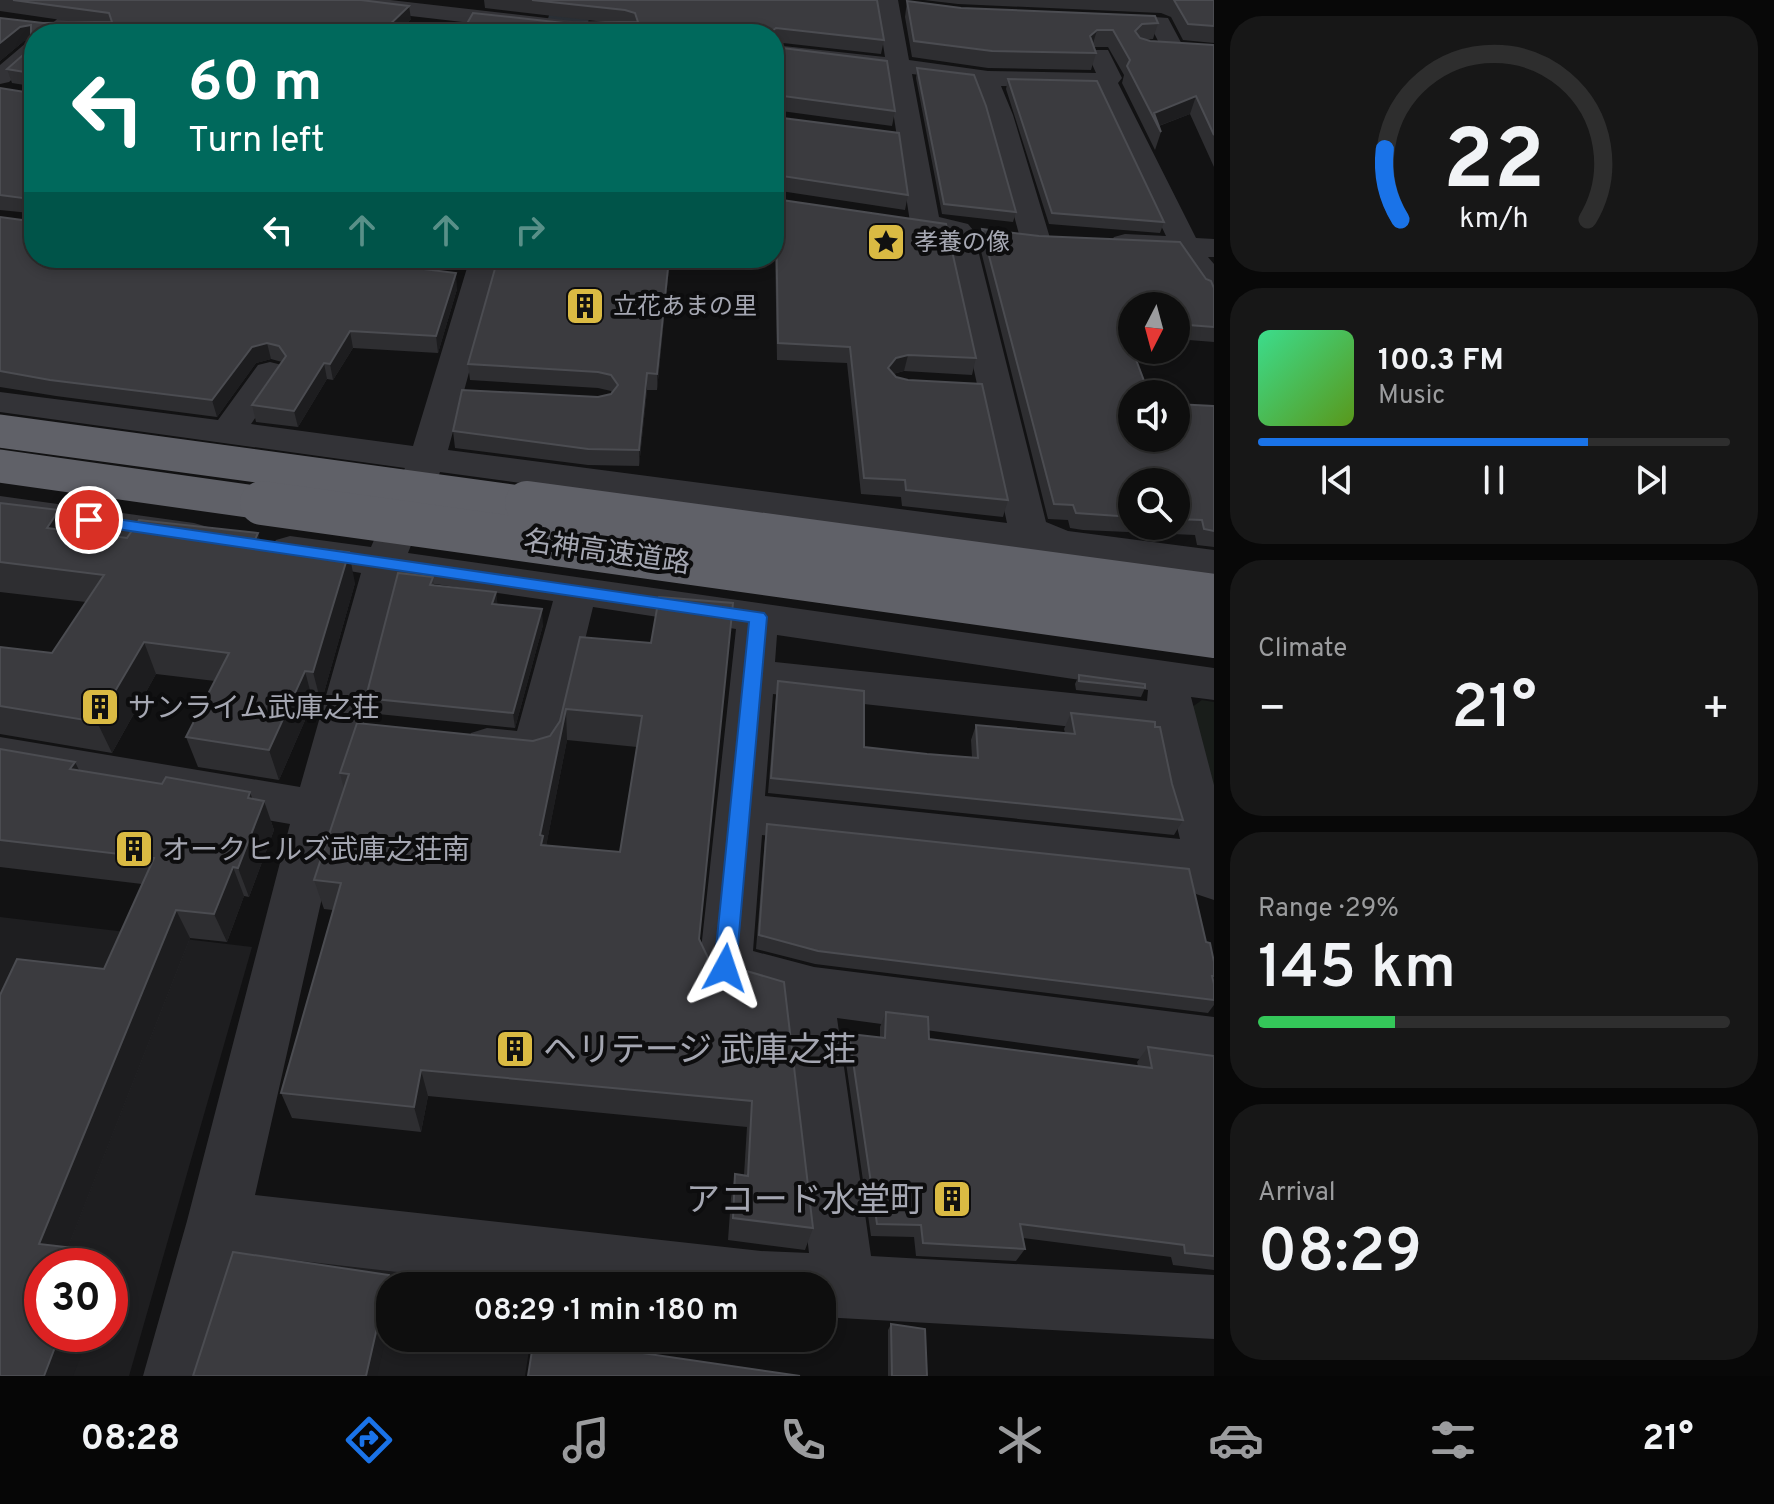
<!DOCTYPE html>
<meta charset="utf-8">
<style>
body{margin:0;font-family:Overpass,"Noto Sans JP",sans-serif;background:#171717;color:#f1f3f6;height:100vh;display:flex;flex-direction:column;font-size:30px;white-space:nowrap}
*{box-sizing:border-box;margin:0}
p{font-size:26px;color:#9b9c9e}
.icon{flex:none;width:44px;height:44px;fill:none;stroke:currentColor;stroke-width:2;stroke-linecap:round;stroke-linejoin:round}
.map{position:relative;flex:1;overflow:hidden}
.side{display:flex;flex-direction:column;gap:16px;padding:16px;background:#080808;width:560px}
.side>*{flex:none}
.banner{position:absolute;left:24px;top:24px;width:760px;height:244px;border-radius:32px;box-shadow:0 4px 12px #0003,0 0 0 2px #2e2e2e;background:#00695c;color:#fff;overflow:hidden}
.needle{width:52px;rotate:186deg}
.buttons{position:absolute;left:1118px;top:292px;display:grid;gap:16px}
.buttons a{display:grid;place-items:center;width:72px;height:72px;border-radius:50%;background:#0e0e0e;box-shadow:0 4px 12px #0003,0 0 0 2px #2e2e2e;font-size:40px}
.speed{position:absolute;left:24px;top:1248px;display:flex;gap:16px;font-size:40px;font-weight:700;text-align:center}
.speed>*{display:grid;place-content:center;width:104px;height:104px;border-radius:50%;background:#0e0e0e;box-shadow:0 4px 12px #0003,0 0 0 2px #2e2e2e;line-height:1}
.speed .limit{border:12px solid #d22;background:#fff;color:#111}
.pin{position:absolute;display:grid;place-items:center;width:68px;height:68px;color:#fff;margin:-34px;border:4px solid #fff;border-radius:50%;box-shadow:0 2px 8px #0007}
.me{position:absolute;width:88px;margin:-44px;rotate:5deg;stroke-linejoin:round;filter:drop-shadow(0 0 6px #0008)}
.turn{display:flex;align-items:center;gap:28px;height:168px;padding:0 32px;font-size:36px}
.turn .icon{width:104px;height:104px;stroke-width:2.5}
.turn b{display:block;font-size:56px;line-height:68px}
.lanes{display:flex;align-items:center;height:76px;padding:0 32px;background:#0003;justify-content:center;gap:40px;direction:ltr}
.lanes .off{opacity:.35}
.big{font-size:60px;font-weight:600;line-height:1.1}
.side .card{flex:1;display:flex;flex-direction:column;justify-content:center;gap:12px;min-width:0;padding:0 28px;border-radius:32px;background:#171717}
.side .dial{align-items:center;gap:0}
.dial svg{height:208px;overflow:visible;fill:none;stroke:#2e2e2e;stroke-width:7;stroke-linecap:round;text-anchor:middle}
.dial text{fill:#f1f3f6;stroke:none}
.song{display:flex;align-items:center;gap:24px}
.cover{width:96px;height:96px;border-radius:12px;background:linear-gradient(135deg,hsl(150 70% 55%),hsl(90 70% 35%))}
.played{height:8px;border-radius:4px;background:linear-gradient(90deg,#1a73e8 70%,#2e2e2e 70%)}
.keys{display:flex;justify-content:space-around;direction:ltr}
.heat{display:flex;justify-content:space-between;align-items:center;font-size:44px;direction:ltr}
.charge{height:12px;border-radius:6px;background:linear-gradient(90deg,#34c759 29%,#2e2e2e 0)}
.trip{position:absolute;left:376px;top:1272px;width:460px;height:80px;border-radius:32px;background:#0e0e0e;box-shadow:0 4px 12px #0003,0 0 0 2px #2e2e2e;font-weight:600;line-height:80px;text-align:center}
.tab-bar{display:flex;height:128px;justify-content:space-around;align-items:center;background:#060606;color:#9b9c9e}
.tab-bar .icon{width:56px;height:56px}
.tab-bar .current{color:#1a73e8}
.tab-bar b{font-size:36px;color:#f1f3f6}
main{display:flex;flex:1;min-height:0}
.map>svg:first-child{display:block}
</style>
<main>
<div class="map">
<svg width="1214" height="1376" viewBox="0 0 1214 1376">
<rect width="100%" height="100%" fill="#121213"/>
<path fill="#1e1e20" fill-rule="evenodd" d="M0,917L252,947L129,1376H0ZM42,1266H110V1334H42Z
M261,1253L506,1286H390V1338H531L525,1376H200Z"/>
<path fill="#191d1a" d="M1202,700L1214,702V805L1188,710Z"/>
<g fill="none" stroke-linecap="round" stroke-linejoin="round">
<path fill="#2a2f35" fill-rule="evenodd" d="M554,0H594L585,34H543Z"/>
<path fill="#333337" fill-rule="evenodd" d="M79,0H103L66,34H40Z
M322,0H390L624,27L632,29L636,34H565L333,7Z
M876,0H898L909,60L988,71L1096,73L1088,55L1092,50H1108L1122,78L1118,83L1196,238L1214,239V257H1208L1214,264V294L1203,292L1176,255L1114,249L1110,243L1114,237L1125,234L1166,236L1096,88L1001,86L1013,115L1050,238L1045,244L1035,247L1025,244L1020,238L987,115L974,82L912,74L939,217L968,224L973,230L1046,522L1068,531L1214,550V578L440,472L408,553L1214,668V700L1191,697L1214,785V900L1196,894L1188,881L762,835L753,951L814,967L1214,1017V1069L837,1018L871,1256L1214,1275V1339L822,1317V1286H520L240,1254L209,1376H143L187,1221L290,824L0,773V737L300,787L361,573L276,558L270,549L276,540L290,536L371,547L405,468L0,412V392L218,420L258,365L270,362L282,365L287,372L251,424L413,446L470,258H500L448,450L1007,523L945,236L915,228L910,222L887,72L774,59V45L885,57ZM400,579L553,601L517,731L487,728L471,733L464,746L471,759C496,767 526,772 551,764L558,751L593,607L736,629L699,968L706,985L781,1007L809,1253L761,1251L255,1195L342,809ZM777,635L1148,690L1147,701L775,662ZM773,694L1155,736L1180,839L765,796Z
M1099,13L1168,18L1185,50L1181,55H1165L1152,29L1091,25L1088,20L1091,15Z
M34,41V60L9,82L0,84V65L26,43Z
M0,496L194,523L208,527L214,536L208,545L194,549L0,520Z"/>
<path stroke="#606168" stroke-width="33" d="M0,431L542,505
M0,466L276,505"/>
<path stroke="#606168" stroke-width="44" d="M262,503L1214,636
M527,503L1214,596"/>
</g>
<path fill="#2e2e31" fill-rule="evenodd" d="M0,0H361L411,19L396,34H34V258L457,289L438,353L353,348L333,380L327,379L298,427L256,422L252,405L282,362L271,359L256,363L217,417L56,396L0,387V217L30,221V213L0,210V88L31,93V86L12,83L7,69L31,48V39L24,41L0,61V18L43,23H82L0,11Z
M484,0H877L884,40L881,54L774,42L564,23H613L485,8Z
M924,0H1214V43L1183,40L1171,17L1161,13L958,4Z
M907,1L961,8L1158,23L1153,39L1144,40L1150,41L1214,45V167L1190,114L1159,126L1161,132L1155,150L1122,83L1124,75L1108,47H1094L1096,53L1091,70L988,68L912,57L905,17Z
M774,47L895,111L892,126L774,110Z
M917,68L1016,212L1013,222L942,214L916,78Z
M1008,79L1164,222L1160,233L1049,224L1006,89Z
M774,116L908,195L905,210L774,190Z
M774,197L976,358L972,375L904,371L893,374L1008,500L1003,517L902,506L901,497L861,494L847,363L777,360Z
M982,229L1206,279L1214,288V342L1176,339V306H1132V336H1127L1132,438L1214,406V547L1197,545L1195,535L1083,530L1070,528L1068,520L1048,519L979,243ZM1132,482H1176V526H1132Z
M408,258H468L465,265Z
M670,258L657,390H647L639,466L588,465L455,448L453,431L611,394L612,393L611,391L598,388L470,380L468,364Z
M0,503L68,530L127,538L261,542L355,583L321,703L313,702L279,780L198,767L186,737L215,681L156,674L112,753L0,734V647L52,653L86,602L0,592Z
M433,577L434,586L496,592L497,604L543,625L515,728L378,714L376,708H370L367,693Z
M580,637L651,643L699,939L813,1228L805,1250L728,1240L731,1198L735,1174L744,1175L747,1127L428,1096L421,1132L292,1118L281,1093L333,910L324,909L314,880L344,789L340,773L533,741L550,736L560,721ZM567,740L637,747L620,852L546,846Z
M1079,675L1145,688L1141,697L1076,690L1075,684Z
M778,681L864,747L927,754L972,757L971,740L976,725L1065,733L1064,729L1071,713L1172,784L1183,820L1174,835L768,793L776,697Z
M0,749L79,771L264,801L274,830L249,897L244,896L227,942L190,938L68,1247L0,1376L104,969L142,884L0,867Z
M767,824L1206,942L1214,962V1005L1208,1013L815,964L756,949L765,838Z
M886,1012L929,1039L1138,1066L1137,1062L1148,1047L1214,1056V1270L1173,1265L1171,1257L1023,1238L1025,1249L1016,1261L916,1256L914,1237L871,1236L844,1049L849,1034L880,1038V1027Z
M891,1324L927,1376H888V1330Z"/>
<path fill="#1d1d1f" d="M409,6L411,19L396,34H380Z
M31,25L34,39L24,41L0,61V43L20,27Z
M1097,30L1092,47L1090,36Z
M1196,96L1190,114L1158,126L1154,113Z
M669,258H670L657,390V374Z
M456,273L457,289L438,353L436,336Z
M350,331L353,348L333,380L330,364Z
M267,343L271,359L256,363L217,417L212,400L252,347Z
M908,355L904,371L892,374L888,368L896,358Z
M324,363L327,379L298,427L294,411Z
M647,373V390L639,466V450Z
M59,510L73,542L47,528Z
M258,533L267,565L254,542Z
M349,552L355,583L321,703L313,672Z
M496,592L498,607L492,604Z
M542,609L543,625L515,728L513,713Z
M144,642L156,674L112,753L97,722Z
M305,671L313,702L279,780L269,750Z
M566,709L567,740L545,852V866L540,835Z
M75,762L90,792L70,769Z
M250,792L258,815L264,801L274,830L249,897L238,868L248,798Z
M233,867L244,896L227,942L214,914Z
M176,910L190,938L61,1265L39,1244Z
M421,1070L428,1096L421,1132L414,1107Z
M92,1250L106,1266H86Z
M389,1275L394,1286H390V1321L377,1376H366Z
M60,1334H89L73,1376H44Z"/>
<path fill="#3b3b3f" stroke="#4b4c51" stroke-width="2" fill-rule="evenodd" d="M13,0H361L409,6L380,34H34V258H335L456,273L436,336L350,331L330,364L324,363L294,411L252,405L286,356L279,346L267,343L252,347L212,400L50,380L0,371V217L30,221L31,199L0,195V88L31,93V73L7,69L31,48V25L20,27L0,43V18L43,23L112,22L109,13Z
M532,0H877L884,40L776,28L772,31V34H461L473,13L564,23L638,22L635,13L625,10Z
M1174,0H1214V26L1188,24Z
M907,1L961,8L1155,16L1158,23L1142,24L1135,31L1140,38L1150,41L1214,45V135L1196,96L1154,113L1161,132L1127,66L1130,60L1113,30H1097L1090,36L1096,53L992,51L914,41Z
M774,47L887,61L895,111L776,95L774,97Z
M917,68L974,75L986,106L1016,212L944,204Z
M1008,79L1097,81L1164,222L1052,213Z
M774,116L775,117L899,133L908,195L776,175L774,177Z
M774,197L775,199L946,224L976,358L908,355L896,358L888,368L896,377L908,380L982,384L1008,500L906,490L905,480L864,478L850,347L778,343L776,213L774,212Z
M982,229L1039,236L1180,242L1206,279L1211,281L1214,288V327L1176,324V306H1132V321L1121,320L1149,394H1132V438H1176V404L1214,406V531L1204,529L1202,520L1176,519V482H1132V517L1076,513L1073,505L1054,504Z
M498,258H669L657,374L647,373L639,450L588,449L453,431L462,390L598,397L611,394L618,385L611,375L598,372L468,364Z
M0,503L59,510L47,528L127,538L139,520L258,533L254,542L349,552L313,672L305,671L269,750L186,737L229,653L144,642L97,722L0,706V647L52,653L104,575L0,562Z
M398,573L433,577L430,585L496,592L492,604L542,609L513,713L375,699L376,694L367,693Z
M659,597L733,603L699,939L709,960L784,982L813,1228L733,1218L735,1174L748,1176L752,1101L421,1070L414,1107L281,1093L341,883L314,880L349,774L340,773L357,723L533,741L550,736L560,721L580,637L651,643ZM566,709L642,716L620,852L541,845L543,836L540,835Z
M1079,675L1145,684V688L1079,681Z
M778,681L864,691V747L927,754L978,758L976,725L1075,734L1071,713L1155,722V727H1160L1172,784L1183,820L771,778Z
M0,749L75,762L70,769L162,784L166,777L250,792L248,798L264,801L238,868L233,867L214,914L176,910L39,1244L92,1250L86,1266H42V1334H60L44,1376H0V995L17,959L104,969L154,858L0,840Z
M767,824L1189,869L1206,942L1210,943L1214,962V976H1212L1214,984V1000L818,951L759,935Z
M886,1012L928,1017L929,1039L1152,1068L1148,1047L1214,1056V1256L1185,1253L1184,1245L1020,1224L1025,1249L923,1243L921,1225L877,1224L849,1034L885,1038Z
M233,1252L389,1275L366,1376H193Z
M891,1324L925,1329L927,1376H892Z
M534,1338H539L800,1376H528Z"/>
<path fill="#1a73e8" stroke="#114b97" stroke-width="2" d="M89,515L764,613L767,617L736,968L733,975L725,978L717,975L714,968L749,622L83,524L81,520Z"/>
<defs>
<symbol id="sight-square" viewBox="-11 -11 22 22"><rect x="-9" y="-9" width="18" height="18" rx="4" fill="#daba43" stroke="#0d0d0e"/><path d="M0-6L1.8-2.2L6-1.7L2.9 1.2L3.7 5.4L0 3.3L-3.7 5.4L-2.9 1.2L-6-1.7L-1.8-2.2Z" fill="#111"/></symbol>
<symbol id="building-square" viewBox="-11 -11 22 22"><rect x="-9" y="-9" width="18" height="18" rx="4" fill="#daba43" stroke="#0d0d0e"/><path d="M-4-6H4V6H1V3H-1V6H-4ZM-2.5-4.3h1.7v1.8h-1.7ZM.8-4.3h1.7v1.8H.8ZM-2.5-1h1.7V.8h-1.7ZM.8-1h1.7V.8H.8Z" fill="#111"/></symbol>
</defs>
<g fill-rule="evenodd">
<use href="#sight-square" x="864" y="220" width="44" height="44"/>
<use href="#building-square" x="563" y="284" width="44" height="44"/>
<use href="#building-square" x="78" y="685" width="44" height="44"/>
<use href="#building-square" x="112" y="827" width="44" height="44"/>
<use href="#building-square" x="493" y="1027" width="44" height="44"/>
<use href="#building-square" x="930" y="1177" width="44" height="44"/>
</g>
<g text-anchor="middle" stroke-width="8" stroke-linejoin="round" paint-order="stroke">
<g font-size="24" fill="#a5a7b2" stroke="#0d0d0e" text-anchor="start">
<text x="914" y="250">孝養の像</text>
<text x="613" y="314">立花あまの里</text>
</g>
<g font-size="28" fill="#a5a7b2" stroke="#0d0d0e">
<text transform="translate(607 551) rotate(8)" y="10">名神高速道路</text>
</g>
<g font-size="28" fill="#a5a7b2" stroke="#0d0d0e" text-anchor="start">
<text x="128" y="717">サンライム武庫之荘</text>
<text x="162" y="859">オークヒルズ武庫之荘南</text>
</g>
<g font-size="34" fill="#a5a7b2" stroke="#0d0d0e" text-anchor="start">
<text x="543" y="1061">ヘリテージ 武庫之荘</text>
<text x="924" y="1211" text-anchor="end">アコード水堂町</text>
</g>
</g>
</svg>
<div class="buttons">
<a><svg class="needle" viewBox="-14 -14 28 28"><path d="M0-13l5 13h-10z" fill="#e53935"/><path d="M0 13l5-13h-10z" fill="#9b9c9e"/></svg></a>
<a><svg class="icon" aria-label="sound" viewBox="0 0 24 24"><path d="M4 9h4l5-4v14l-5-4H4zM17 9q2 3 0 6"/></svg></a>
<a><svg class="icon" aria-label="search" viewBox="0 0 24 24"><circle cx="10" cy="10" r="6"/><path d="M15 15l6 6"/></svg></a>
</div>
<div class="speed"><div class="limit">30</div></div>
<div class="pin" style="left:89px;top:520px;background:#d93025"><svg class="icon" aria-label="arrive" viewBox="0 0 24 24"><path d="M6 21V4h12l-3 4 3 4H6"/></svg></div>
<svg class="me" style="left:725px;top:968px" viewBox="-20 -20 40 40"><path d="M0-17L14 15 0 8-14 15z" fill="#1a73e8" stroke="#fff" stroke-width="4"/></svg>
<div class="trip">08:29 · 1 min · 180 m</div>
<div class="banner">
<div class="turn"><svg class="icon" aria-label="left" viewBox="0 0 24 24"><path d="M17 20v-9H6M10 6l-5 5 5 5"/></svg><div><b>60 m</b>Turn left</div></div>
<div class="lanes"><svg class="icon" aria-label="left" viewBox="0 0 24 24"><path d="M17 20v-9H6M10 6l-5 5 5 5"/></svg><svg class="icon off" aria-label="ahead" viewBox="0 0 24 24"><path d="M12 20V5M6 11l6-6 6 6"/></svg><svg class="icon off" aria-label="ahead" viewBox="0 0 24 24"><path d="M12 20V5M6 11l6-6 6 6"/></svg><svg class="icon off" aria-label="right" viewBox="0 0 24 24"><path d="M7 20v-9h11M14 6l5 5-5 5"/></svg></div>
</div>
</div>
<section class="side">
<div class="card dial"><svg viewBox="0 0 100 80">
<path d="M14 69A42 42 0 1 1 86 69"/>
<path d="M14 69A42 42 0 0 1 8 42" stroke="#1a73e8"/>
<text x="50" y="56" font-size="32" font-weight="700">22</text>
<text x="50" y="72" font-size="11">km/h</text>
</svg></div>
<div class="card">
<div class="song"><i class="cover"></i><div><b>100.3 FM</b><p>Music</p></div></div>
<div class="played"></div>
<div class="keys"><svg class="icon" aria-label="previous" viewBox="0 0 24 24"><path d="M18 5L8 12l10 7zM5 5v14"/></svg><svg class="icon" aria-label="pause" viewBox="0 0 24 24"><path d="M8 5v14M16 5v14"/></svg><svg class="icon" aria-label="next" viewBox="0 0 24 24"><path d="M6 5l10 7-10 7zM19 5v14"/></svg></div>
</div>
<div class="card"><p>Climate</p>
<div class="heat"><a>−</a><b class="big">21°</b><a>+</a></div>
</div>
<div class="card"><p>Range · 29%</p><b class="big">145 km</b><div class="charge"></div></div>
<div class="card"><p>Arrival</p><b class="big">08:29</b></div>
</section>
</main>
<nav class="tab-bar">
<b>08:28</b>
<svg class="icon current" aria-label="directions" viewBox="0 0 24 24"><path d="M12 3l9 9-9 9-9-9zM9 14v-3h6M13 9l2 2-2 2"/></svg>
<svg class="icon" aria-label="music" viewBox="0 0 24 24"><path d="M9 18V5l10-2v13"/><circle cx="6" cy="18" r="3"/><circle cx="16" cy="16" r="3"/></svg>
<svg class="icon" aria-label="phone" viewBox="0 0 24 24"><path d="M5 4h4l2 5-3 2q2 4 5 5l2-3 5 2v4C11 20 4 13 5 4z"/></svg>
<svg class="icon" aria-label="climate" viewBox="0 0 24 24"><path d="M12 3v18M4 7l16 10M4 17L20 7"/></svg>
<svg class="icon" aria-label="car" viewBox="0 0 24 24"><path d="M5 17H2v-5l4-1 3-4h7l3 4 3 1v5h-3M9 17h6M6 11h13"/><circle cx="7" cy="17" r="2"/><circle cx="17" cy="17" r="2"/></svg>
<svg class="icon" aria-label="filters" viewBox="0 0 24 24"><path d="M4 7h16M4 17h16"/><circle cx="9" cy="7" r="2"/><circle cx="15" cy="17" r="2"/></svg>
<b>21°</b>
</nav>
